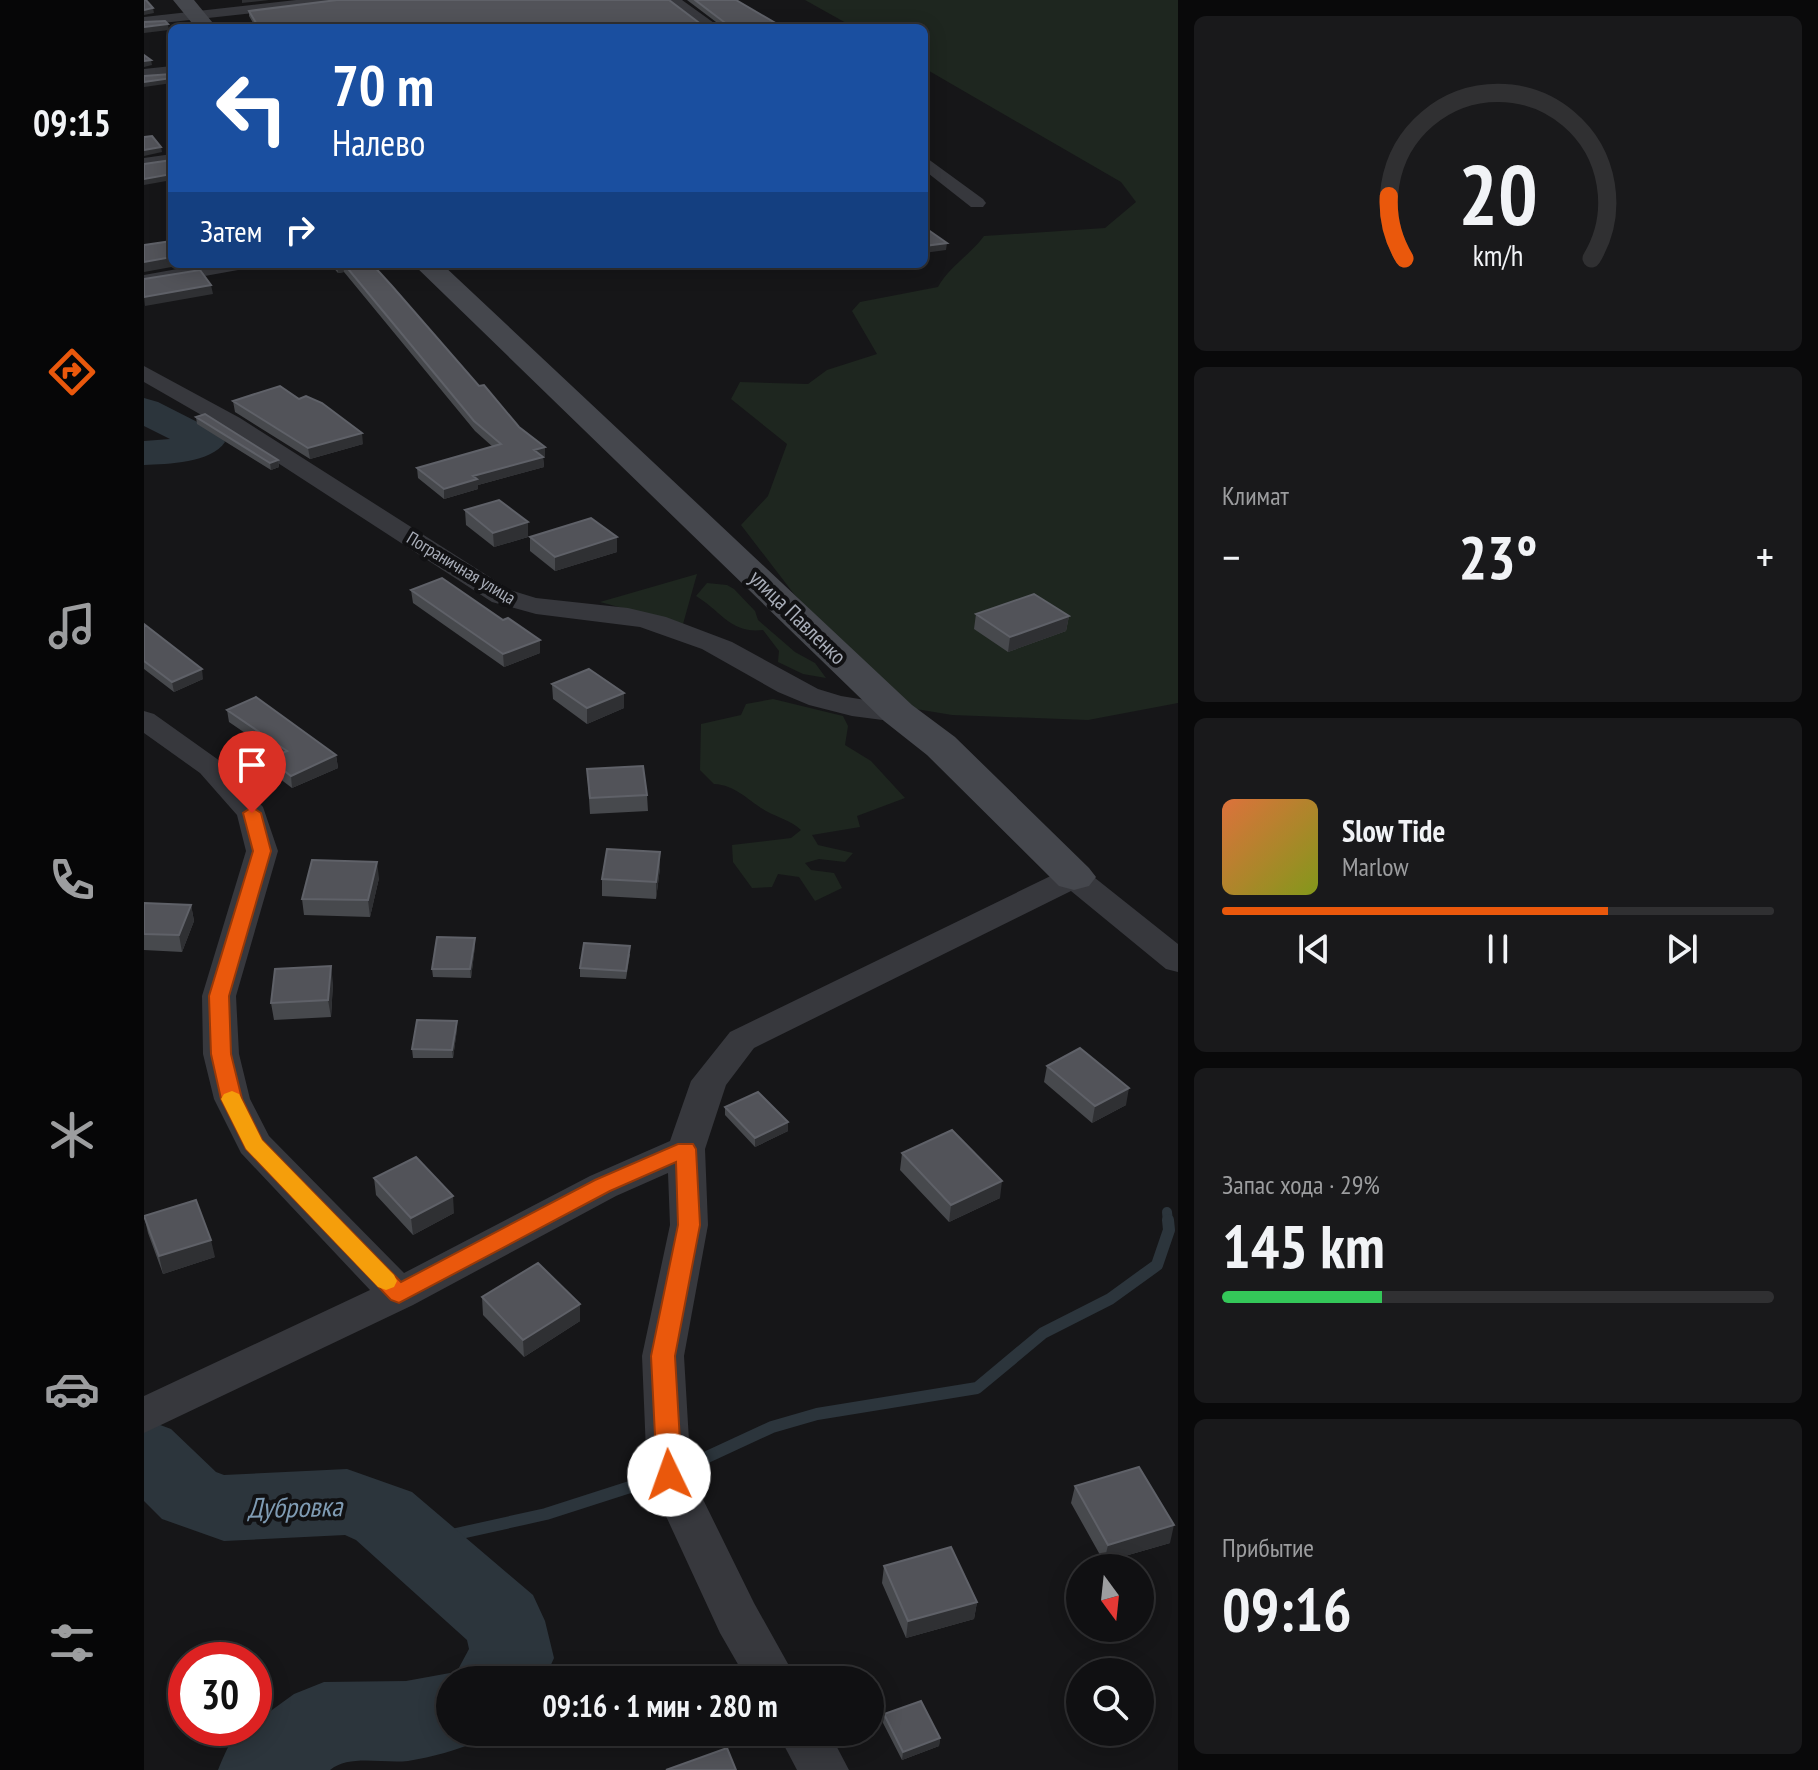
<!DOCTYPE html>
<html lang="ru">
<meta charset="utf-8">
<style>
body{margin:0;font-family:"PT Sans Narrow",sans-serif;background:#19191b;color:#f1f3f6;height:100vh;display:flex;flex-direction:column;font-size:30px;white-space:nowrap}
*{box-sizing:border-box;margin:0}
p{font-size:26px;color:#9c9d9f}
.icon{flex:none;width:44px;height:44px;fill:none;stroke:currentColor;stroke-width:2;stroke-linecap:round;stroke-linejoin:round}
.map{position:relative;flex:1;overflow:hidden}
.panel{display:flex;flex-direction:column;gap:16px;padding:16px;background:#09090a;width:640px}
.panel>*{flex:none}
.top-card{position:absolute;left:24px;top:24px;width:760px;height:244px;border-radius:12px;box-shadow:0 4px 20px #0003,0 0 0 2px #303032;background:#1a4fa0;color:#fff;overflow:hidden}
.needle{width:52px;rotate:165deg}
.controls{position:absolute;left:922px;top:1554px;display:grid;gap:16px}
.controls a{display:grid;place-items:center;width:88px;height:88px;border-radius:50%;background:#101012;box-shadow:0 4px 20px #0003,0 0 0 2px #303032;font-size:40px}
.speed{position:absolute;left:24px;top:1642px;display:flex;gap:16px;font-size:40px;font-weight:700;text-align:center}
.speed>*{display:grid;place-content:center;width:104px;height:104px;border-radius:50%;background:#101012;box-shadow:0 4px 20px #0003,0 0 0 2px #303032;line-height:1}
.speed .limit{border:12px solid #d22;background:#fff;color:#111}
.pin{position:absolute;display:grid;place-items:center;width:68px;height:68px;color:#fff;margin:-82px -34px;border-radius:50% 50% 50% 0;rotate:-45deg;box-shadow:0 0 8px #0007}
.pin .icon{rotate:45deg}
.me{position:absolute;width:88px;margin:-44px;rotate:357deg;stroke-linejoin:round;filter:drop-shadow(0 0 6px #0008)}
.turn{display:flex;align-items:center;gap:28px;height:168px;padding:0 32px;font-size:36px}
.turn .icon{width:104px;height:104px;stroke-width:2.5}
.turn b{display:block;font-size:56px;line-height:68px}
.then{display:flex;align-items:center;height:76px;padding:0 32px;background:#0003;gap:16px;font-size:30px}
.big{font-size:60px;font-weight:700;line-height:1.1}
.panel .widget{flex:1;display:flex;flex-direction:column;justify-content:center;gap:12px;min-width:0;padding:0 28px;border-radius:12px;background:#19191b}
.panel .dial{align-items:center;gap:0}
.dial svg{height:208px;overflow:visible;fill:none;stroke:#303032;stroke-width:7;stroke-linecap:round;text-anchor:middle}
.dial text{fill:#f1f3f6;stroke:none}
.song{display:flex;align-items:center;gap:24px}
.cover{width:96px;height:96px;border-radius:12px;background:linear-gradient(135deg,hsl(20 70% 55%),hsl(70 70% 35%))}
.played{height:8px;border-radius:4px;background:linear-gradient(90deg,#ea580c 70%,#303032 70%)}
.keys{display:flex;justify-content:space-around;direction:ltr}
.heat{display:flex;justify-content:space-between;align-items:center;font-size:44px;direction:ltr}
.charge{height:12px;border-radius:6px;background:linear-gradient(90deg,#34c759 29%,#303032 0)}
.trip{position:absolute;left:292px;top:1666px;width:448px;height:80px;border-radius:40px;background:#101012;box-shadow:0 4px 20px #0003,0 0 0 2px #303032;font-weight:700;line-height:80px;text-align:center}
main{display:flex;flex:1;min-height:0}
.dock{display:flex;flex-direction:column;width:144px;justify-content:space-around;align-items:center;background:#060607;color:#9c9d9f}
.dock .icon{width:56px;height:56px}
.dock .active{color:#ea580c}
.dock b{font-size:36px;color:#f1f3f6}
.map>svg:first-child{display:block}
</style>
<main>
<nav class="dock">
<b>09:15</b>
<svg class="icon active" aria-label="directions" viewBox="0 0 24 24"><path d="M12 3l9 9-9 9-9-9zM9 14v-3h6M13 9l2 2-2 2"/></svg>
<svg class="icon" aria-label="music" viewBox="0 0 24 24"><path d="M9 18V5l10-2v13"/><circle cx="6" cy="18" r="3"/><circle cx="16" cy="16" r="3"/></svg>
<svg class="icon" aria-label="phone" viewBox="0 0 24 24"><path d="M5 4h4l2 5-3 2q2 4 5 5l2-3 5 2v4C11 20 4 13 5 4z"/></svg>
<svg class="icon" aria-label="climate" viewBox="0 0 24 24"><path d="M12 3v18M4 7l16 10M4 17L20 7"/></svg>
<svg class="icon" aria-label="car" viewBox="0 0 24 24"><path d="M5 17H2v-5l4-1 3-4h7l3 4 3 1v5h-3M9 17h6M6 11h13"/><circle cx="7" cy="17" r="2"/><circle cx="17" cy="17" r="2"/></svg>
<svg class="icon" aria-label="filters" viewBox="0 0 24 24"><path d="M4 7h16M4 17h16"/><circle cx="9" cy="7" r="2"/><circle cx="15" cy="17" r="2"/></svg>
</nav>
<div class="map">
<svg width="1034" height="1770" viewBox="0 0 1034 1770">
<rect width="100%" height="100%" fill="#161618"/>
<path fill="#1e261f" d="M661,0H1034V703L944,720L808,715L760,707L650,594L597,525L624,496L643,444L587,399L596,382L664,384L683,370L733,354L708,311L716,302L794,287C805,267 826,255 840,236L961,228L992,202L977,182L780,68V28H711Z
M553,574L539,624L456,602Z
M563,583L583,585L590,589L611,611L614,620L651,652L671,663L682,678L659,674L634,662L635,651L619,630C587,634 577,611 552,596Z
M629,699L699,716L704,726L701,745L727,761L761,798L713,816L716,827L668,835L674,845L709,853L701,862L675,859L661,863L667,870L690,873L698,888L671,901L655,877L634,874L628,887L608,888L589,862L588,845L647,838L657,830C646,820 635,818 622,811C603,800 592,785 570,784L556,770L557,724L597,715L602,704Z"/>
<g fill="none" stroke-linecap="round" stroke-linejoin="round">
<path stroke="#2c353c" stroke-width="10" d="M1023,1212L1024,1222"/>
<path stroke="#2c353c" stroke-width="12" d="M535,1470L628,1427L673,1414L833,1388L899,1333L966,1299L1013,1265L1025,1230L1024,1220
M272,1543L402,1514L514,1478"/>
<path fill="#2c353c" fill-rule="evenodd" d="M0,398L14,402L75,433L81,442C67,463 24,464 0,465V441L26,439L0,426Z
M0,1419L27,1429L72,1472L80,1475L203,1469L268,1492L389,1595L401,1621L410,1658L400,1680H306V1732H340L336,1741C312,1750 289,1757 264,1761C239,1764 206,1754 186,1770H74C82,1752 88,1730 110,1728V1723L150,1694L180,1682L262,1681L306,1673L311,1675L325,1649L323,1640L212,1540L201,1535L80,1541L18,1519L0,1501Z"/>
<path fill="#37383d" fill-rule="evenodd" d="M152,0H198L191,4L0,25V17Z
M522,0H538L577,28H560Z
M28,66V76L0,79V69Z
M28,154V164L0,168V158Z
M780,156L839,199L842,203L839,207H827L780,170Z
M61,264H104L94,270L0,287V275Z
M0,366L96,418L366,590L392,598L484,608L522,617L588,642L674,689L697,696L764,707L768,713L764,719L754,722L708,716L665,705L634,692L558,649L496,627L392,614L348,602L80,428L0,382Z
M0,711L10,714L76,761L119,807L134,851L92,996L95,1054L106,1099L125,1136L260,1273L446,1176L526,1141L547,1081L586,1032L919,870L930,867L941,870L1034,944V972L1022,969L927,891L610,1048L582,1085L561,1149L564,1225L540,1356L547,1475L610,1603L653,1680H603L576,1633L503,1475L498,1356L526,1225L524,1173L472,1196L269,1305L0,1433V1396L226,1290L97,1153L70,1099L59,1054L58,996L102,851L93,815L56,773L0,733Z
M633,1732H685L705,1770H653Z"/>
<path fill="#45474d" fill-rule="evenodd" d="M29,0H50L73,28H52Z
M269,264H298L768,705L811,737L945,868L952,877L945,886L930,890L915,886L783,755L740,721Z"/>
</g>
<path fill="#47494d" d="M543,0H592L640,28H112L105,16V11L191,1L576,25Z
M186,264H228L335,386L401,457H399L400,467L334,485V489L300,499L274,478L273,468L349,447L331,431L200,272L194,273Z
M89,401L219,444L166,459L91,412Z
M52,417L134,460L135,467L127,470L53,424Z
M321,510L384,537L350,547L322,525Z
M386,537H473V552L411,571L386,551Z
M267,590L359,620L396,640V653L360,667L269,603Z
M832,614L925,616L922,631L864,652L830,629Z
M0,624L59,679L30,692L0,669Z
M408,684L480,708L443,724L409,699Z
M83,710L192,755L194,768L148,788L127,772L125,759L133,755L85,722Z
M443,769L503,795L504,811L446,814Z
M516,868L512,899L458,896V879Z
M235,878L226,917L160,915L158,899Z
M0,903L47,905L50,921L38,952L0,950Z
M331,938V946L327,978L289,977L288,969Z
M486,954L482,979L436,977V968Z
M189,983L187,1017L130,1020L127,1003Z
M313,1029L309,1058H269L268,1049Z
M903,1066L982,1105L948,1123L900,1082Z
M581,1107L644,1122V1131L611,1147L581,1115Z
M758,1153L856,1198L805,1222L756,1170Z
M230,1178L310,1213L269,1235L232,1195Z
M0,1216L71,1257L19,1274L4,1233Z
M338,1297L436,1321L380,1357L339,1315Z
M931,1486L1026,1543L960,1562L927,1503Z
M740,1566L833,1602L830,1619L762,1638L738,1583Z
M740,1714L796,1738L795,1746L758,1760L739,1723Z"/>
<path fill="#2f3033" d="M98,0H125L98,3Z
M9,8L10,13L0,15V10Z
M24,24L25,30L0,33V27Z
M7,60L8,65L0,67V61Z
M28,78V83L0,87V82Z
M17,147L18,152L0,156V150Z
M28,174V180L0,185V179Z
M803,243L802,250L780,253V246Z
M28,257V264H44L0,272V262Z
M193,264H199L200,272L194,273Z
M67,285L69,294L1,306L0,297Z
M218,433L219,444L166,459L164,448Z
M401,447V457L391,460L390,450Z
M399,457L400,467L334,485V489L300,499V489L329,476Z
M134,460L135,467L127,470L126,463Z
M384,522V537L350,547L349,533Z
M473,537V552L411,571V557Z
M925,616L922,631L864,652L866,637Z
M396,640V653L360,667L359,654Z
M58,669L59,679L30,692L28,682Z
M480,693V708L443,724V708Z
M192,755L194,768L148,788L147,776Z
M516,852V868L512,899V882Z
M233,862L235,878L226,917L224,900Z
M47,905L50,921L38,952L35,935Z
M331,938V946L327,978L326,969Z
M187,966L189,983L187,1017L184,1000Z
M313,1021V1029L309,1058L308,1050Z
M985,1088L982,1105L948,1123L951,1106Z
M644,1122V1131L611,1147V1138Z
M858,1181L856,1198L805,1222L807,1205Z
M309,1196L310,1213L269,1235L267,1218Z
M67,1240L71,1257L19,1274L15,1256Z
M436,1304V1321L380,1357L379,1340Z
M1030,1525L1026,1543L960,1562L964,1545Z
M833,1602L830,1619L762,1638L764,1621Z
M796,1738L795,1746L758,1760L759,1752Z"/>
<path fill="#525359" stroke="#5f6168" stroke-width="2" d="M0,0H2L9,8L0,10Z
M193,0H525L558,25H577L580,22L551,0H592L640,28H115L105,11Z
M21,21L24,24L0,27V22Z
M0,55L7,60L0,61Z
M27,74L28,78L0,82V76Z
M8,136L17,147L0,150V137Z
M28,160V174L0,179V164Z
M780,227L803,243L780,246Z
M28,241V257L0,262V245Z
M200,264H228L248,286L335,386L340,385L375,427L401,447L390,450L399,457L329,476L333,479L300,489L273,468L357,444L330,421Z
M56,270L67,285L0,297V279Z
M136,386L155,399L162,396L178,403L218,433L164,448L89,401Z
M61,414L134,460L126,463L52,417Z
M355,500L384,522L349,533L321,510Z
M447,518L473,537L411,557L386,537Z
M298,578L359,620L364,618L396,640L359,654L267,590Z
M890,594L925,616L866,637L832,614Z
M0,624L58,669L28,682L0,661Z
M445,669L480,693L443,708L408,684Z
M112,697L192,755L147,776L125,759L143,751L83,710Z
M499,766L503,795L446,798L443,769Z
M463,849L516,852L512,882L458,879Z
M168,860L233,862L224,900L158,899Z
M0,903L47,905L35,935L0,934Z
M293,937L331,938L326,969H288Z
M440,943L486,946L482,971L436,968Z
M187,966L184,1000L127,1003L131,969Z
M273,1020L313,1021L308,1050L268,1049Z
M936,1048L985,1088L951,1106L903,1066Z
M614,1092L644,1122L611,1138L581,1107Z
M808,1130L858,1181L807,1205L758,1153Z
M272,1157L309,1196L267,1218L230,1178Z
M52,1200L67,1240L15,1256L0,1216Z
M394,1263L436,1304L379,1340L338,1297Z
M995,1467L1030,1525L964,1545L931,1486Z
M807,1547L833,1602L764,1621L740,1566Z
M777,1701L796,1738L759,1752L740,1714Z
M583,1748L592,1770H522Z"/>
<path fill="#ea580c" stroke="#983908" stroke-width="2" d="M108,807L117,813L127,851L85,996L87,1054L98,1099L118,1140L257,1282L451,1180L534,1144H549L552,1149L556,1225L531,1356L538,1475L534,1482L525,1485L517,1482L513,1475L507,1356L534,1225L532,1162L466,1191L255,1303L247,1300L102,1149L77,1099L67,1054L65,996L109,851L99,813Z"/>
<path fill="#f59e0b" d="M88,1091L95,1094L118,1140L250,1275L253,1281L250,1287L242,1290L234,1287L102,1149L77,1099L80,1094Z"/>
<g text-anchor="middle" stroke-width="8" stroke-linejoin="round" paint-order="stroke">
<g font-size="18" fill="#a8adb8" stroke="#111113">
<text transform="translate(317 568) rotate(31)" y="6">Пограничная улица</text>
</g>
<g font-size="22" fill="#a8adb8" stroke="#111113">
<text transform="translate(654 617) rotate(44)" y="8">улица Павленко</text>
</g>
<g font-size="28" font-style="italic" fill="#7f9bb3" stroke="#111113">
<text transform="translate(151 1507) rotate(-1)" y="10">Дубровка</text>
</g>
</g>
</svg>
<div class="controls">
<a><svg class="needle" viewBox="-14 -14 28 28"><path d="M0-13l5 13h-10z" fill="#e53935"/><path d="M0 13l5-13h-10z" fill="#9c9d9f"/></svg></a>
<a><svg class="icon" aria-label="search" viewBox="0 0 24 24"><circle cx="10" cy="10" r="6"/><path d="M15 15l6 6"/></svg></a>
</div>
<div class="speed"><div class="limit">30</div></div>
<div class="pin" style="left:108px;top:813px;background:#d93025"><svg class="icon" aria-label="arrive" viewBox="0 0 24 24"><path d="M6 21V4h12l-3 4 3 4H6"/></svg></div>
<svg class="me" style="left:525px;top:1475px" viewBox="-20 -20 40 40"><circle r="19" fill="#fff"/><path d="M0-13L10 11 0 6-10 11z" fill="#ea580c"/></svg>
<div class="trip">09:16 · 1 мин · 280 m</div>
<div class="top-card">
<div class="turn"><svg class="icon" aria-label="left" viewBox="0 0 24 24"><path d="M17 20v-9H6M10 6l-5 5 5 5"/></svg><div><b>70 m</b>Налево</div></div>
<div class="then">Затем<svg class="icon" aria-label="right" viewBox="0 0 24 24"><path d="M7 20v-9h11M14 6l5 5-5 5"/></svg></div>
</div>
</div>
<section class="panel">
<div class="widget dial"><svg viewBox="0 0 100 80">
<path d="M14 69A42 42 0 1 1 86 69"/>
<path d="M14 69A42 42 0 0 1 8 45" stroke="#ea580c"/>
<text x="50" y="56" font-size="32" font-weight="700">20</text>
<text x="50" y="72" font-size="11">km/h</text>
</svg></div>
<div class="widget"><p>Климат</p>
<div class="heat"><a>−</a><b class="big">23°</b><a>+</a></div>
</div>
<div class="widget">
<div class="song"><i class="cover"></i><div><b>Slow Tide</b><p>Marlow</p></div></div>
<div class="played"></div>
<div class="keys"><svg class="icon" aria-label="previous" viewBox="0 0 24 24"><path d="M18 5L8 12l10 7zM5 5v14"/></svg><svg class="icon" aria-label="pause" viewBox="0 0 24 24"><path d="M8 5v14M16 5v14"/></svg><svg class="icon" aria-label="next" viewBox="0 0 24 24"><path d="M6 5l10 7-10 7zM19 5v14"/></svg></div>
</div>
<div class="widget"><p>Запас хода · 29%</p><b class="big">145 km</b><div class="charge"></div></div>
<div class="widget"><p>Прибытие</p><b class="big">09:16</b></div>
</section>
</main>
